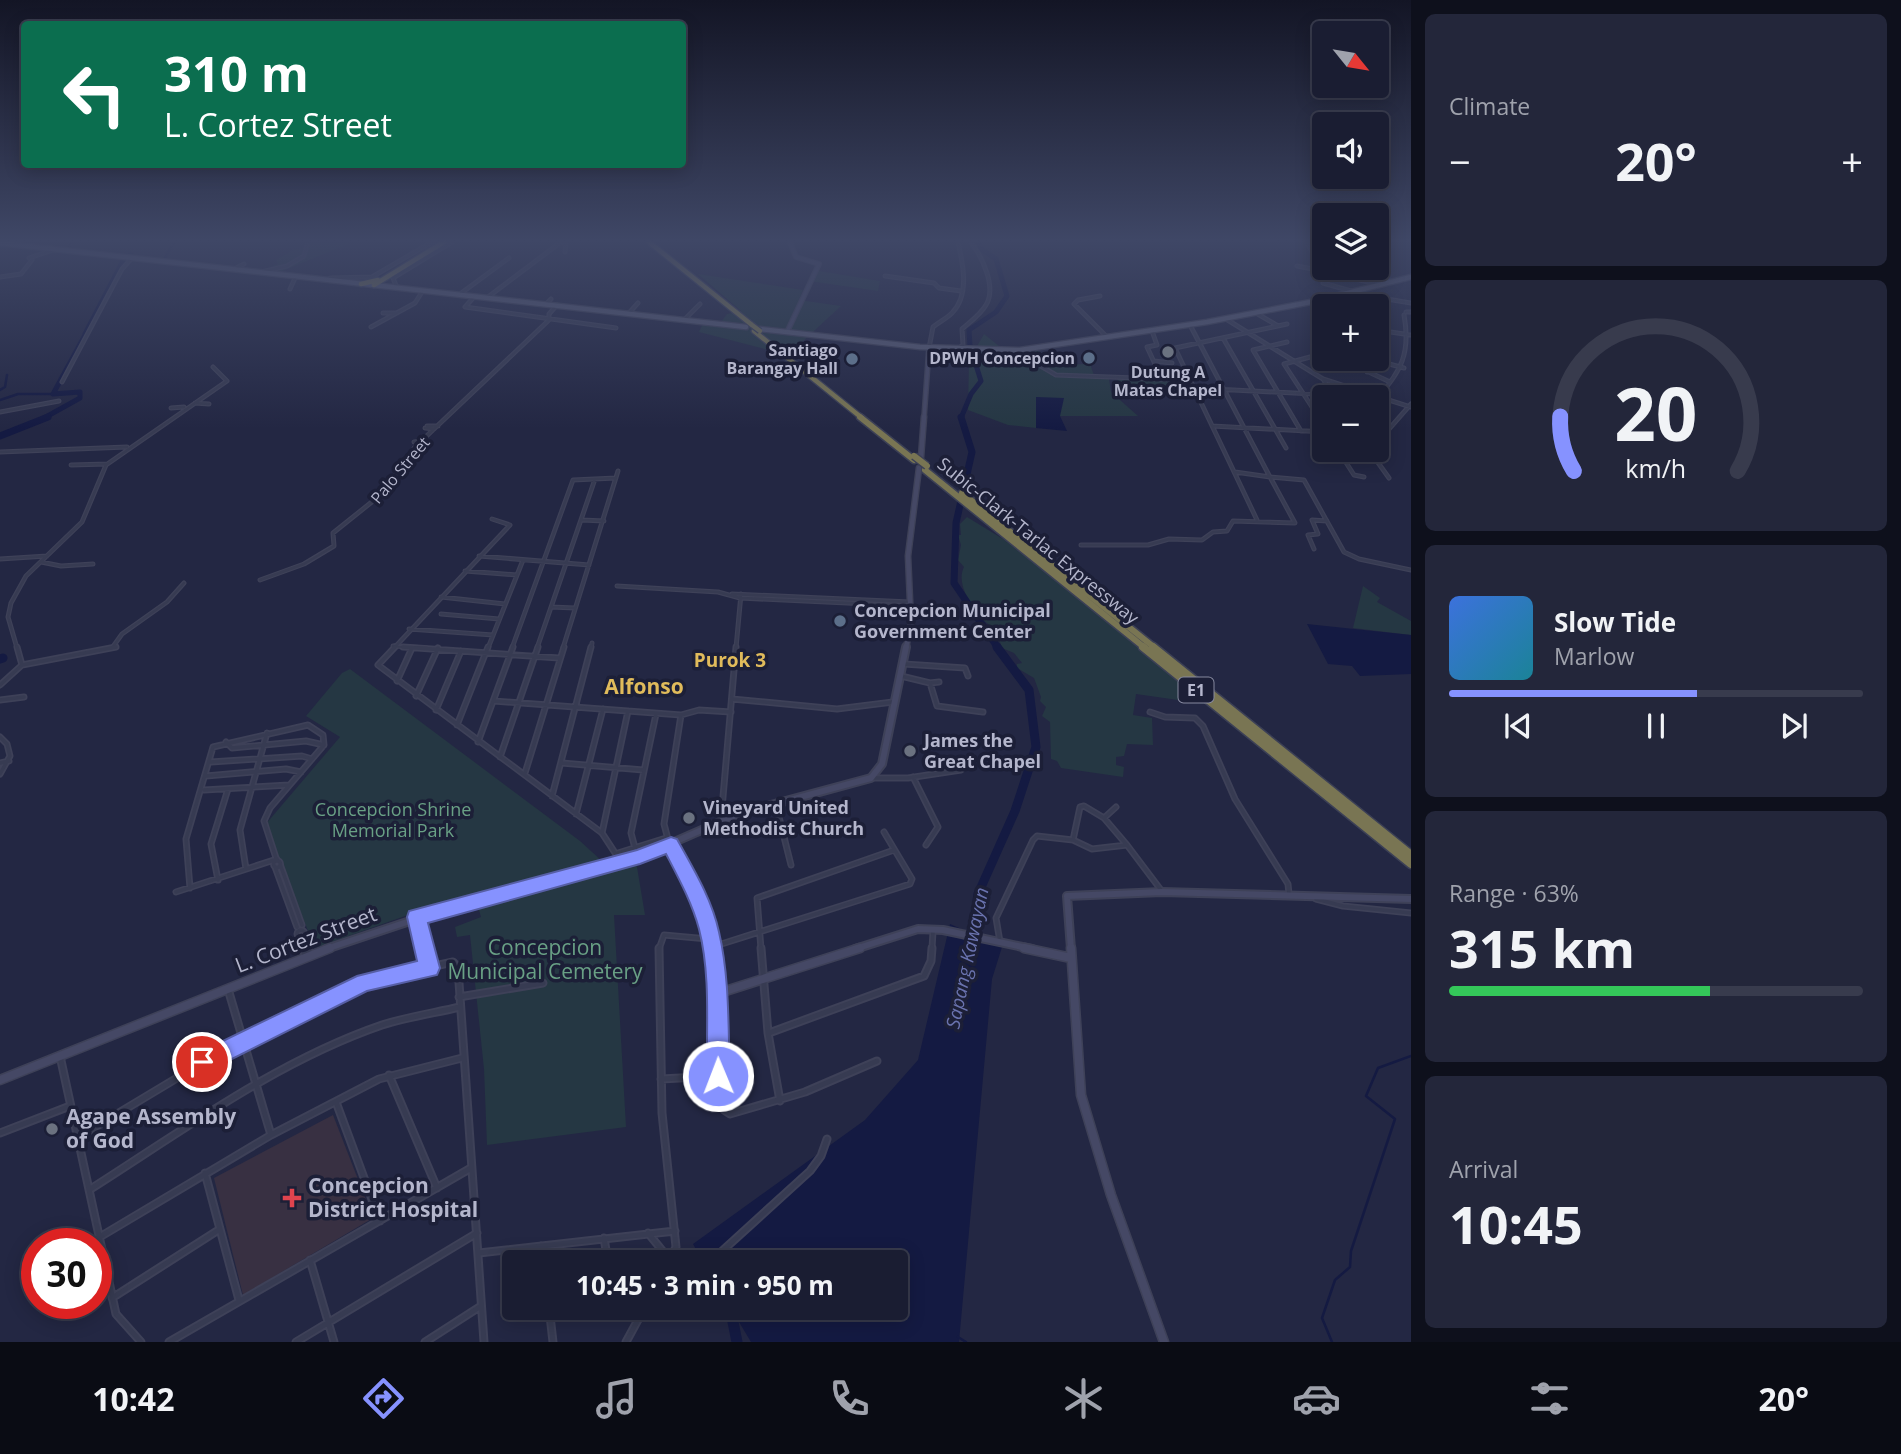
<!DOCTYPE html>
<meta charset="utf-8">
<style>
body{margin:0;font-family:"Open Sans",sans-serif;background:#23263a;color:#f1f3f6;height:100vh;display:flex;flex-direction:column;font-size:26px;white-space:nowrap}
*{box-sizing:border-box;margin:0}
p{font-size:23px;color:#9fa2ac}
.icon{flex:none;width:38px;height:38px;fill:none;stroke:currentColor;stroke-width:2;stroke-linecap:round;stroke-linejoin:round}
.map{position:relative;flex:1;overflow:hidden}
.side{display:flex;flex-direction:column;gap:14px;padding:14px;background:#0e101c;width:490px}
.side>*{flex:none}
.hud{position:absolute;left:21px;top:21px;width:665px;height:147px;border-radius:7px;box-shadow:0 4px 18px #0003,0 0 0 2px #383b4d;background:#0b6e4f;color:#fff;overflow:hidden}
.needle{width:46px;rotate:120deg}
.buttons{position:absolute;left:1312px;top:21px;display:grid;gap:14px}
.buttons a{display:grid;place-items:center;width:77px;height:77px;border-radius:7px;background:#1a1d32;box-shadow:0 4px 18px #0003,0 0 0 2px #383b4d;font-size:35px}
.speed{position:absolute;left:21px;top:1228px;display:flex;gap:14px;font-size:35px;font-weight:700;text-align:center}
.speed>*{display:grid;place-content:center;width:91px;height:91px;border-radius:50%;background:#1a1d32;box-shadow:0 4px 18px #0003,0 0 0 2px #383b4d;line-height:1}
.speed .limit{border:10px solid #d22;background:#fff;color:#111}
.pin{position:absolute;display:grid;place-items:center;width:60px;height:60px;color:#fff;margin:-30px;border:4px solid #fff;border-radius:50%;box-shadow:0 2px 7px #0007}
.me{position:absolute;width:77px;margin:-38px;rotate:359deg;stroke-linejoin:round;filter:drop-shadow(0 0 5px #0008)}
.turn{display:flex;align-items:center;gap:24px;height:147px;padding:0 28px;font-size:32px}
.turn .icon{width:91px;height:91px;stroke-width:2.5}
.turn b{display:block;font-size:49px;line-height:60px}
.big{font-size:52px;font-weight:700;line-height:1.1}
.side .card{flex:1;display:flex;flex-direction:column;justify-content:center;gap:10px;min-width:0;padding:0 24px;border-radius:10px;background:#23263a}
.side .dial{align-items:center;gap:0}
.dial svg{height:182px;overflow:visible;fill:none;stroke:#383b4d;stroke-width:7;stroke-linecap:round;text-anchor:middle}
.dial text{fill:#f1f3f6;stroke:none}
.song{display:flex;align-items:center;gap:21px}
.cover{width:84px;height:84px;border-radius:10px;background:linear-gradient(135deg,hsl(220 70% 55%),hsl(190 70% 35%))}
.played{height:7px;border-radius:4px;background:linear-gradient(90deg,#8692ff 60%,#383b4d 60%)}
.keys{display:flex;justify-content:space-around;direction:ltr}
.heat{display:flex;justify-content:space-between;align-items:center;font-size:38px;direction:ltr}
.charge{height:10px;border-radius:5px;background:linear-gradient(90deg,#34c759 63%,#383b4d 0)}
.trip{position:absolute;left:502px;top:1250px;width:406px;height:70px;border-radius:7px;background:#1a1d32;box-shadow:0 4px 18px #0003,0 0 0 2px #383b4d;font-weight:700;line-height:70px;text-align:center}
.tabs{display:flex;height:112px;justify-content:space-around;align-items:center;background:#0a0c14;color:#9fa2ac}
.tabs .icon{width:49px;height:49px}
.tabs .current{color:#8692ff}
.tabs b{font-size:32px;color:#f1f3f6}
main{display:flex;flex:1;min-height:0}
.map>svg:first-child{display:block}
</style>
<main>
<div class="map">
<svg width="1411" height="1342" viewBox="0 0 1411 1342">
<rect width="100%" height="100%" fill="#232743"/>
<path fill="#383042" d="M333,1115L373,1218L243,1295L214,1178Z"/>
<path fill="#253743" d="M300,242H353L280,272L271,271L277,267L272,266L278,264L276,260L295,249L305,248L299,260L307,254L308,242Z
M813,270L880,281L878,291L809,281Z
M698,274L803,290L799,300L841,306L788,355L699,332L703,323L721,322L727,314L741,311Z
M984,334L999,346L1039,351L1043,365L1090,364L1095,378L1109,379L1111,392L1138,416H1060L1036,398V428L1008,425L968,410L969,360Z
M1117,377L1189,381L1196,397L1121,393Z
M967,517L1003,539L1121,631L1206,704L1136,694L1133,715L1152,718L1153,745L1127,744L1124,756L1116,757V765L1124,767L1123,777L1061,768L1057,761L1051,759L1050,722L1042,716L1046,707L1040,701L1041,697L1034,678L1017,668V664L1022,663L1014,653L1002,648L998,636L986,631L991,626L976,615L978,614C970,603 956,583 964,567L958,560L961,545L958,535H961L960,524Z
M1363,586L1380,598L1377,602L1411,621V635L1353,628Z
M350,669L580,841L603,862L422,910L315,948L265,825L340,737L306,716L342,673Z
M636,861L645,915H614L626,1127L487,1145L484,1069L470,935L457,937L455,927L481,917L477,903Z"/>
<path fill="#141a42" d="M1036,397L1064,398L1060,416L1067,431L1036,428Z
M1307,624L1411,635V674L1360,676L1352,666L1328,664Z
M950,924L1002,947L992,979L959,1342H751L730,1307H896V1262H703L693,1244L865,1120L918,1060Z"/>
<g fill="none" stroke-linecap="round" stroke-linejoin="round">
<path stroke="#141a42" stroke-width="2" d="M72,242L68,249L131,255"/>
<path stroke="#141a42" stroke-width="2.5" d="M958,1337L966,1342
M1332,1342L1322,1318L1335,1280L1350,1267L1351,1251L1395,1119L1366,1096L1378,1068L1411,1056"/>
<path stroke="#141a42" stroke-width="2.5" d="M165,258L174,242
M0,390L5,387L7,375
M0,400L18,394H53"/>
<path stroke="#141a42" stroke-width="5" d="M85,334L124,259L131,255
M53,394L85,335
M44,418L80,398V392L53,394
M961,418L971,394L981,381L970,346L969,330L996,312L1007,296L996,259L980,248L979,242"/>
<path stroke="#141a42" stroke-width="7" d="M961,417L972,452L956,523L954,583L998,648
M0,436L48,417"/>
<path stroke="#141a42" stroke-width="9" d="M0,659L3,658
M971,944L978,894L1015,811L1036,747L1029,690L997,647"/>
<path stroke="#141a42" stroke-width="11" d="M730,1307L737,1342"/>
<defs>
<path id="street-far2" d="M1306,242L1325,272L1377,284
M29,258L53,250
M1297,266L1323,271
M236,268L244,264
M1361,268L1369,281
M261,272L287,266L304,256L307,245
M885,276L934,283L939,288L961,291
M0,277L21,274L32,260
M330,278L372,277L432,242
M1323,283L1351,291
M397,288L393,278L452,242
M290,289L296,276
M1351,293L1411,303
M460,294L509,258
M1100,296L1078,300L1074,304L1106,336
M474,297L465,307L616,328
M488,297L561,242L566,244L565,252
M1316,301L1325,306
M546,304L551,299
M1346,304L1354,306
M1406,312H1411
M383,313H397
M629,313L638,303
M1256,313L1278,326
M1377,317L1380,331L1377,341
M685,319L700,304
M1226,319L1323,379L1334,397
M1190,325L1270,477L1304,480L1344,552L1359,559L1411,570
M371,327L415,303L422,292
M1377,330L1411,335
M1152,331L1157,345L1147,347L1162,379
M1223,338L1286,448
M1287,342L1253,350L1301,431
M929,348L933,327C939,322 946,319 952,313C970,295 963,264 958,242
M959,348L963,345L962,329C970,322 981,314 986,305C997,287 982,257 971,242
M1015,351L1056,375L1190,380
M1325,353L1284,364L1325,427
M1341,359L1390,382
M1371,359L1404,368
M1154,361L1172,363
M1367,372L1385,366
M1323,379L1411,407
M62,382L122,269L132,258
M1195,388L1333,395
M1377,398C1401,372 1411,353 1404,315
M195,403L209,404
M171,408L184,407
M0,412L59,401
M427,426H438
M1212,426L1325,432
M425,428L434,429
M1377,438L1382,437L1411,404
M414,442L422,441
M1338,450L1354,475L1364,477
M1369,450L1389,478
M0,452L127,447
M71,465L107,464
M582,520L604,521
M1257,520L1175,348L1287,324
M1081,545H1148L1169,539L1202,540L1213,532L1227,531L1233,521L1295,523L1270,477L1235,472
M1314,549L1308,535L1318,534L1312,520L1327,521
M479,556L589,565
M0,559L47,556
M41,562L61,566L93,564
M465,571L517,575
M260,580L304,564L334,546L333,533L383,493L415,447L549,320V314L557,305
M617,586L718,592L740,598L911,606
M732,594L910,602
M441,597L505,604
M551,607L575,608
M441,614L499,619
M409,629L493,635
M910,630L941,636
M393,646L427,648
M17,648L8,617L11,603L26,576L82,522L106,465L227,381L213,367
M112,648L122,634L167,602L184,583
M394,648L510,525L492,519
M488,648L523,560
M512,648L573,480L616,478
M537,648L595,479
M563,648L618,471
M591,648L592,643
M736,648L741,594"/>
<path id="street-far1" d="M17,647L22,665
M395,647L378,665L602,833L621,862
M403,647L559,658
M904,664L965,668L968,676
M901,676L930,683L937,706L983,712
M397,681L412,648
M930,683L939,682
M0,685L22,665L116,647
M416,696L438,648
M732,699L837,709L893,702
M0,700L24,697
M494,701L681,715L699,710L731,712
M436,710L461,651
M1150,712L1165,717L1195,718L1203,726L1235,799L1288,884L1289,894
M457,725L488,647
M0,737L7,744L10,756L0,774
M226,742L232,748L306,741L324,745
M478,742L513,647
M500,757L538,647
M211,762L302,756L312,759
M0,763L9,761
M562,763L643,770
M525,773L564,647
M206,776L286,769L301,772
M913,777L938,827L926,845
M871,778H908L961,770
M204,790L289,785
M552,796L591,647
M776,805L791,865
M1116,807L1104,818L1084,806L1080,807L1073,840L1092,849L1127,845L1161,890
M576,814L603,709
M1104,818L1127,845
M721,820L736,647
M602,833L628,711
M669,843L664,824L681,715
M635,848L631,833L656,714
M618,853L666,838
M273.5 864a3.5 3.5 0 1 1 7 0a3.5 3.5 0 1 1-7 0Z
M280,864L302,925
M275,867L297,927
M246,869L240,830L267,733
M218,880L211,844L228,789
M190,888L186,839L213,747L308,725L323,735L324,745L270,808L264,821L277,861
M176,892L277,859
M1316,899L1343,906L1411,913
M417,919L425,949
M297 934a4 4 0 1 1 8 0a4 4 0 1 1-8 0Z
M300,937L303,949
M304,937L308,949
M1000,942L996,918L1033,840L1037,836L1073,840
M712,947L910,884L912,879L884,832
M659,949L664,935L708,939
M761,949L757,898L894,850
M932,949L933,931"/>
<path id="street" d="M303,948L305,956
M308,948L310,955
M425,948L430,968
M659,948L662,1113L676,1247L669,1262
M761,948L768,1033L780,1101
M228,989L271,1135
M716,994L718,1076L724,1110L730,1114L805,1092L877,1061
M459,997L543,983
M769,1033L924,976L931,961L932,948
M60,1056L116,1314L141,1342
M389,1075L437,1188
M661,1079L718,1076
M336,1102L380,1221
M0,1133L70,1106
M77,1138L222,1051L348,990L384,977L453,962L458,968L484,1342
M89,1190C182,1131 277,1061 382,1025C407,1017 434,1013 460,1007
M220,1229L239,1300
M648,1233L670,1260
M98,1238L271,1135L379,1079L462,1058
M604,1238L608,1262
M541,1246L543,1262
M479,1253L675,1231
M674,1253L693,1262
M310,1260L334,1342
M710,1262L810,1171L821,1156L827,1139
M112,1298L220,1229L205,1173
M549,1307L553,1342
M169,1342L471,1168
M296,1342L477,1233
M425,1342L481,1306
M626,1342L645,1307"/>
<path id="secondary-far3" d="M787,332L819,264L796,257L790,242
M924,418L929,348"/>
<path id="secondary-far2" d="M921,457L924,417
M906,648L911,623L908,556L919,468"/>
<path id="secondary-far1" d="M671,844L705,916L710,949
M326,949L473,900L640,857L738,814L871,778L882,764L906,647
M855,949L918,929L943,930L1032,949
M1071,949L1067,896L1162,892L1411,899"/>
<path id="secondary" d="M709,948L716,994L860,948
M1024,948L1071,958
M1071,948L1081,1095L1111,1195L1164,1342
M0,1080L330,948"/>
<path id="primary" d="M0,243L746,327
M760,329L920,347L1020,350L1207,322L1316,301L1411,277"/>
<path id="highway-far2" d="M649,242L752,325
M361,284L378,280
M374,285L444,242
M754,331L862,418"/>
<path id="highway-far1" d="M860,417L914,460
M925,470L1145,648
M962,493L1155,648"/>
<path id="highway" d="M1143,647L1411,864
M1153,647L1411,855"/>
</defs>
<use href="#street-far2" stroke="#3e4158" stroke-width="5"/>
<use href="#street-far1" stroke="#3e4158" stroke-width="7"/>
<use href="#street" stroke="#3e4158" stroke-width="9"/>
<use href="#secondary-far3" stroke="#3e4158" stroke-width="6"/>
<use href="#secondary-far2" stroke="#3e4158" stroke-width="7"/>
<use href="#secondary-far1" stroke="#3e4158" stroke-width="10"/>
<use href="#secondary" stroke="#3e4158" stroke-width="11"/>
<use href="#primary" stroke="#3e4158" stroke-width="7"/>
<use href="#highway-far2" stroke="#3c4056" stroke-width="7"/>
<use href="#highway-far1" stroke="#3c4056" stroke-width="9"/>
<use href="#highway" stroke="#3c4056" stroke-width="11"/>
<use href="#street-far2" stroke="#373b52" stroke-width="2.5"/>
<use href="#street-far1" stroke="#373b52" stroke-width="3.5"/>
<use href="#street" stroke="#373b52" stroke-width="5"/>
<use href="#secondary-far3" stroke="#454865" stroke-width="3.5"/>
<use href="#secondary-far2" stroke="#454865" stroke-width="4.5"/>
<use href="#secondary-far1" stroke="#454865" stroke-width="6"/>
<use href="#secondary" stroke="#454865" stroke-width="8"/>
<use href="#primary" stroke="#555972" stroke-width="4.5"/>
<use href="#highway-far2" stroke="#797553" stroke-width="4.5"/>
<use href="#highway-far1" stroke="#797553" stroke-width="6"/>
<use href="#highway" stroke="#797553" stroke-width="8"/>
<defs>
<path id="highway-bridge-far1" d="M752,325L760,331"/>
<path id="highway-bridge" d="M914,456L927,466"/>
</defs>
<use href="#highway-bridge-far1" stroke="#3c4056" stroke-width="7" stroke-linecap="butt"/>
<use href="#highway-bridge" stroke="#3c4056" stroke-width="9" stroke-linecap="butt"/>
<use href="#highway-bridge-far1" stroke="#797553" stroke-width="4.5"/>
<use href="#highway-bridge" stroke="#797553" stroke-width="6"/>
</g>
<linearGradient id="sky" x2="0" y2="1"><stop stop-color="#131525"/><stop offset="0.56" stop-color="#3f4766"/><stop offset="1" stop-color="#3f4766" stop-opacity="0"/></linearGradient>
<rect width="1411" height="429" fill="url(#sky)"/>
<path fill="#8692ff" stroke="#575fa6" stroke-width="2" d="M671,837L677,839C693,868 712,899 719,932C730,979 728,1029 730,1076L726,1084L718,1087L710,1084L707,1076C706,1029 711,976 699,929C692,903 679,879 666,854L640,864L428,923L440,968L437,975L367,991L210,1070L202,1073L194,1070L191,1062L194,1055L357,976L417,961L407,917L409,911L637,850Z"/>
<g fill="#6b7280" stroke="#1c1f37" stroke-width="2.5">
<circle cx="1168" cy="352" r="7"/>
<circle cx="910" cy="751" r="7"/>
<circle cx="689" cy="818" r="7"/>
<circle cx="52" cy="1129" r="7"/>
</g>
<g fill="#5c6f8a" stroke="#1c1f37" stroke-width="2.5">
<circle cx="1089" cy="358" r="7"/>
<circle cx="852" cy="359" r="7"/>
<circle cx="840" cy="621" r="7"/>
</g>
<path fill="#e0444e" stroke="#1c1f37" stroke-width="2.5" d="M288.5 1187.5h7v7h7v7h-7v7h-7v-7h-7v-7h7z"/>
<g text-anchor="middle" stroke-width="7" stroke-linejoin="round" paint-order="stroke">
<g font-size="16" font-weight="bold" fill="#b4b6cc" stroke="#1c1f37" text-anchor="end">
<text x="838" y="356">Santiago<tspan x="838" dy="18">Barangay Hall</tspan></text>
<text x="1075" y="364">DPWH Concepcion</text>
<text x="1168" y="378" text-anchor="middle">Dutung A<tspan x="1168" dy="18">Matas Chapel</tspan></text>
</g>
<g font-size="16" fill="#b4b6cc" stroke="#1c1f37">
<text transform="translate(400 470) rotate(-50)" y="6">Palo Street</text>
</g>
<rect fill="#1c1f37" stroke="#86899f" stroke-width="2" x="1178.5" y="677.5" width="35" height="25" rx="5"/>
<g font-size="16" font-weight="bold" fill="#b4b6cc">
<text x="1196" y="696">E1</text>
</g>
<g font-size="18" fill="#b4b6cc" stroke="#1c1f37">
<text transform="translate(1038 541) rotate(39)" y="6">Subic-Clark-Tarlac Expressway</text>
</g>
<g font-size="18" font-weight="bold" fill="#b4b6cc" stroke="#1c1f37" text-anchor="start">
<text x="854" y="617">Concepcion Municipal<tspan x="854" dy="21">Government Center</tspan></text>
<text x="924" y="747">James the<tspan x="924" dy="21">Great Chapel</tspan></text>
<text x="703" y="814">Vineyard United<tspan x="703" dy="21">Methodist Church</tspan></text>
</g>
<g font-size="18" fill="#69a085" stroke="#1c1f37">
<text x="393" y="816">Concepcion Shrine<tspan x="393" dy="21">Memorial Park</tspan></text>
</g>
<g font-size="19" font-weight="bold" fill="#e0bb5b" stroke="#1c1f37">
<text x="730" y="667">Purok 3</text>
</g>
<g font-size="19" font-style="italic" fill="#6a73af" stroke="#1c1f37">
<text transform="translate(967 958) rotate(-78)" y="7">Sapang Kawayan</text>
</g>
<g font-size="21" font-weight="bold" fill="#e0bb5b" stroke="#1c1f37">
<text x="644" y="694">Alfonso</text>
</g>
<g font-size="21" fill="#b4b6cc" stroke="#1c1f37">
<text transform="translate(306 940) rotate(-21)" y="7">L. Cortez Street</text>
</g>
<g font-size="21" fill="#69a085" stroke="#1c1f37">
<text x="545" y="955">Concepcion<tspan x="545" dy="24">Municipal Cemetery</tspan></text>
</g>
<g font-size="21" font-weight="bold" fill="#b4b6cc" stroke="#1c1f37" text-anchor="start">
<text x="66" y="1124">Agape Assembly<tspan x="66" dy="24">of God</tspan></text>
<text x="308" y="1193">Concepcion<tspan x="308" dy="24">District Hospital</tspan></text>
</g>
</g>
</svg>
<div class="buttons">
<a><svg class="needle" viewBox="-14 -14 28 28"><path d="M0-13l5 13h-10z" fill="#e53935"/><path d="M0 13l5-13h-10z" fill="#9fa2ac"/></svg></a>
<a><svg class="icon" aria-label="sound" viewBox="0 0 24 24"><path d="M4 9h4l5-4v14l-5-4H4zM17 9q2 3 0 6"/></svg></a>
<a><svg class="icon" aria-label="layers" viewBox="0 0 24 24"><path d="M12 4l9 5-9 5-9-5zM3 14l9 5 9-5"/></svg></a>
<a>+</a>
<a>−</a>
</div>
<div class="speed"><div class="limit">30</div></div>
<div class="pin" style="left:202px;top:1062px;background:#d93025"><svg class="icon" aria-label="arrive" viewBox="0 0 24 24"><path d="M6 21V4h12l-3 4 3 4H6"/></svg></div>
<svg class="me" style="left:718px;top:1076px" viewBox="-20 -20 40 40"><circle r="17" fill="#8692ff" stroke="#fff" stroke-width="3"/><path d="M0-11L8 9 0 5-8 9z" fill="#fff"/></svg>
<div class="trip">10:45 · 3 min · 950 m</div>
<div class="hud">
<div class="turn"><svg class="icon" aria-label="left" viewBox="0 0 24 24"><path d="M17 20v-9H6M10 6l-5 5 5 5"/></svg><div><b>310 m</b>L. Cortez Street</div></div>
</div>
</div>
<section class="side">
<div class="card"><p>Climate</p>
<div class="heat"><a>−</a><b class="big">20°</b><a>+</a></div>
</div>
<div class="card dial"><svg viewBox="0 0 100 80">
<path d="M14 69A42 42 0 1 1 86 69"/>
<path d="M14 69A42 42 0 0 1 8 45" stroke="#8692ff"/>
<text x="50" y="56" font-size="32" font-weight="700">20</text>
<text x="50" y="72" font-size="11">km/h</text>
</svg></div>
<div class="card">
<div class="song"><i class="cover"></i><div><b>Slow Tide</b><p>Marlow</p></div></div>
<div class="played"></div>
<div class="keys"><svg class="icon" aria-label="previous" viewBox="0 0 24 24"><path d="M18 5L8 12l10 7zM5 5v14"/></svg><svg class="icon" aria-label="pause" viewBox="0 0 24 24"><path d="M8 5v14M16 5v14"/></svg><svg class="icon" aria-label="next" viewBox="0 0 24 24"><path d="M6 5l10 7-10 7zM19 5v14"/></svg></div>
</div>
<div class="card"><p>Range · 63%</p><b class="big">315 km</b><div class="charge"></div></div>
<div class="card"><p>Arrival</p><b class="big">10:45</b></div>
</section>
</main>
<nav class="tabs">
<b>10:42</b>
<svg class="icon current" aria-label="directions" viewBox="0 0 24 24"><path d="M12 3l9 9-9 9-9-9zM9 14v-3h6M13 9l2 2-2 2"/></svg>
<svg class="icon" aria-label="music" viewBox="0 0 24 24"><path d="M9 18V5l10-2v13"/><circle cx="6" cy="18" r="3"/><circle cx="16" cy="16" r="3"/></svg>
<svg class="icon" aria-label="phone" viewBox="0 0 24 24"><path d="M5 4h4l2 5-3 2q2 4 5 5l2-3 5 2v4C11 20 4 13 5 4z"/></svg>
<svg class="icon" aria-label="climate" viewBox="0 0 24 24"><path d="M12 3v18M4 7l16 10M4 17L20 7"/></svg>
<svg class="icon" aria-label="car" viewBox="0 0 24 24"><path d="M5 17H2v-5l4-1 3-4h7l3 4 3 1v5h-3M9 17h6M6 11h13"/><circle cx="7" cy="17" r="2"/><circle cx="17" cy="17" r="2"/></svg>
<svg class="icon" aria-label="filters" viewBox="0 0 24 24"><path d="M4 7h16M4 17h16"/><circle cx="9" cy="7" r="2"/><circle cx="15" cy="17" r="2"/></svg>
<b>20°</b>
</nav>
